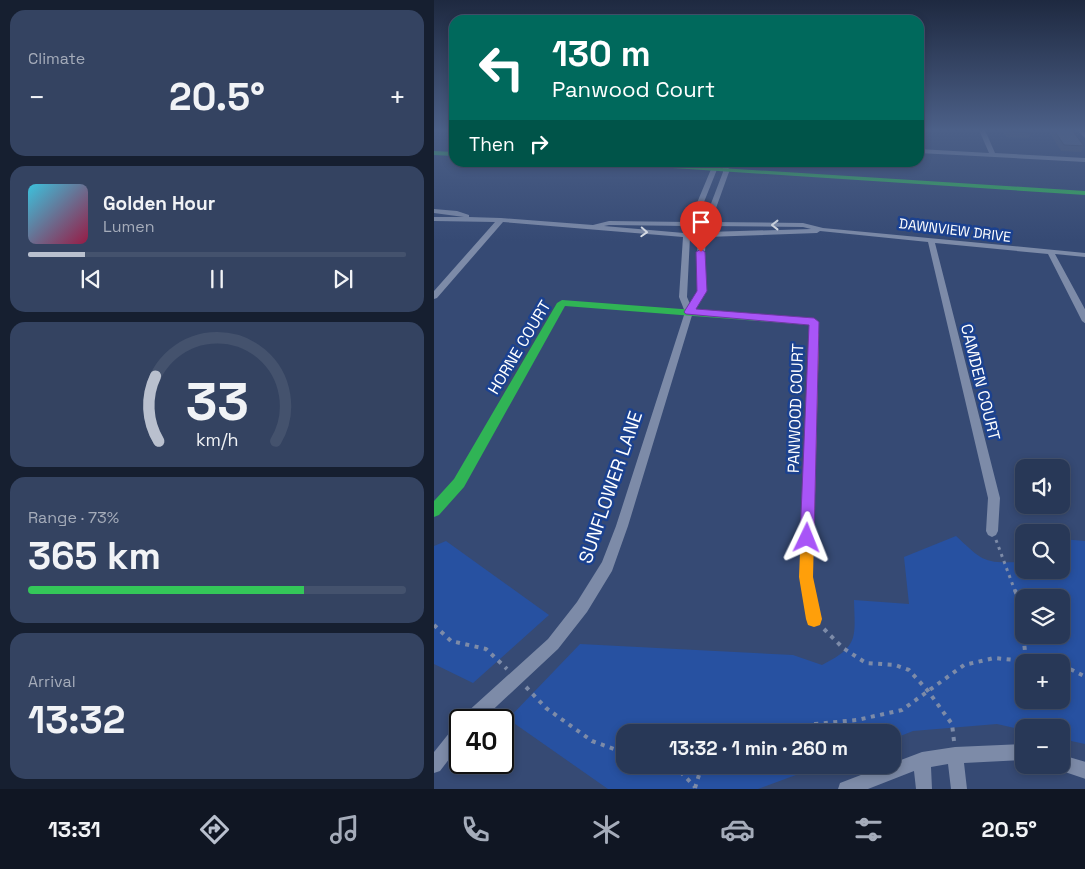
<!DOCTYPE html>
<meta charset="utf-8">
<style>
body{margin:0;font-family:"Space Grotesk",sans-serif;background:#344361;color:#f1f3f6;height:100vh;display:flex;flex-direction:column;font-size:19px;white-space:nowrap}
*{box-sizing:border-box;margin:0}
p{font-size:16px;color:#a5acba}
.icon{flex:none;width:28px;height:28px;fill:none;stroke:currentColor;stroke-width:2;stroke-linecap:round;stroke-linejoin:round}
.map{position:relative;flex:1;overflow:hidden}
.side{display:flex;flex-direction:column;gap:10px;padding:10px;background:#161f30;width:434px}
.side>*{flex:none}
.top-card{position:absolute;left:15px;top:15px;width:475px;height:152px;border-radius:15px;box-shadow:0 2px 8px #0003,0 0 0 1px #44526d;background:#00695c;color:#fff;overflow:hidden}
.controls{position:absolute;left:581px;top:459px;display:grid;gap:10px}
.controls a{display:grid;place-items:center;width:55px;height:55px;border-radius:10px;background:#283857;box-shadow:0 2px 8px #0003,0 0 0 1px #44526d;font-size:25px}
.speed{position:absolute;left:15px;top:709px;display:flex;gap:10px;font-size:25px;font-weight:700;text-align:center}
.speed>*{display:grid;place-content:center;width:65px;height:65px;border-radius:50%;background:#283857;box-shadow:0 2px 8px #0003,0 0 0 1px #44526d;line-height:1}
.speed .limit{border:2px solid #111;border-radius:8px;background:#fff;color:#111}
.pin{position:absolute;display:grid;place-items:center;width:42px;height:42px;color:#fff;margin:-51px -21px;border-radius:50% 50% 50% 0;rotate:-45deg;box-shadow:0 0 5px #0007}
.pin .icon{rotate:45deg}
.me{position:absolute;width:55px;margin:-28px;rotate:2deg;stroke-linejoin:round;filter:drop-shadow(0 0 4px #0008)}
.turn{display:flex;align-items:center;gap:18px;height:105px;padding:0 20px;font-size:22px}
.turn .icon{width:65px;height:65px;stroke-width:2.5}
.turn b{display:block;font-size:35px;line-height:42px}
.then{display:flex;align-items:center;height:48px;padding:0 20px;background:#0003;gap:10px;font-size:19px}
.big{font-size:38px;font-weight:600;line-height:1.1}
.side .tile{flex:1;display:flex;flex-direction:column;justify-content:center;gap:8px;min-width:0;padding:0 18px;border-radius:15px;background:#344361}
.side .dial{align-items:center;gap:0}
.dial svg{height:130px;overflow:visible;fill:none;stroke:#44526d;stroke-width:7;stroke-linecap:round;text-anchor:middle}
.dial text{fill:#f1f3f6;stroke:none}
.song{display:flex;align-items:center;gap:15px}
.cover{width:60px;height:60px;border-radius:8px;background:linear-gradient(135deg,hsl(190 70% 55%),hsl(340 70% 35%))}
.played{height:5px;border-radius:2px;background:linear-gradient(90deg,#b9c0ce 15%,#44526d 15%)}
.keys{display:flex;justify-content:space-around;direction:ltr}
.heat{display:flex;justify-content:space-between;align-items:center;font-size:28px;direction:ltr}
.charge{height:8px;border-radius:4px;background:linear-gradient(90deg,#34c759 73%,#44526d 0)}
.trip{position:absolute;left:182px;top:724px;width:285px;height:50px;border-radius:15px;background:#283857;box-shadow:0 2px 8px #0003,0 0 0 1px #44526d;font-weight:600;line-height:50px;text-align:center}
.tab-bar{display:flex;height:80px;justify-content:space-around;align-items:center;background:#101623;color:#a5acba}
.tab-bar .icon{width:35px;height:35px}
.tab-bar .active{color:#b9c0ce}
.tab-bar b{font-size:22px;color:#f1f3f6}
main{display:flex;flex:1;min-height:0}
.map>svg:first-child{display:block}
</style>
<main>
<section class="side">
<div class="tile"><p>Climate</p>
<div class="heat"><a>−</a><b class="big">20.5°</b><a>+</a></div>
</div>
<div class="tile">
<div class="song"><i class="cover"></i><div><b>Golden Hour</b><p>Lumen</p></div></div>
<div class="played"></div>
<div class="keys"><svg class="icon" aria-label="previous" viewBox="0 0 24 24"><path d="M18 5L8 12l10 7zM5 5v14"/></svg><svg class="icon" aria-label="pause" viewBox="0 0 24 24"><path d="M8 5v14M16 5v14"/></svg><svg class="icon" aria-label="next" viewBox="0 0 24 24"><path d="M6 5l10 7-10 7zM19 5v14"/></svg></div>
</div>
<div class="tile dial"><svg viewBox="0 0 100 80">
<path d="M14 69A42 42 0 1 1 86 69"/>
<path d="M14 69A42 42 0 0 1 12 29" stroke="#b9c0ce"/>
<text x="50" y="56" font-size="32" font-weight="700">33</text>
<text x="50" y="72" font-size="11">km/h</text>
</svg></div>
<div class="tile"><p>Range · 73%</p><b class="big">365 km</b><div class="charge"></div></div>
<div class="tile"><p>Arrival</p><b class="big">13:32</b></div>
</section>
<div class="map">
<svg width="652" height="789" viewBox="0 0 652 789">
<rect width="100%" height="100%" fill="#364a74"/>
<path fill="#2751a1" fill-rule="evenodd" d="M522,536C547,559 549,564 584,562L590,555V570H628V539L651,541V744L628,739V728H590V730L563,724L479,731L459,739V732H191V765H389L324,789H174L74,719L146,644L359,655L388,665C425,646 421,638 420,600L475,604L470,557ZM590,598H628V635H590ZM590,662H628V700H590Z
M12,541L115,615L39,683L0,664V546Z"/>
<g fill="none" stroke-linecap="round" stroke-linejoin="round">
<path stroke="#7d8ba8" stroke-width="3" stroke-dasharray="3 4.5" stroke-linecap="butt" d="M562,540L581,591"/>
<path stroke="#7d8ba8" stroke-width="4" stroke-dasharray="4 5.5" stroke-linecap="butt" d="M581,590L586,604L592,661
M0,625L17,641L52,649L73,669
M390,629L409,648L432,663L461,665L475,670L494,691L518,724L520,741
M628,665L652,677
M92,687L112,708L158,741L191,753
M353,732L381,724L423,720L468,710L530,665L560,658L602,662
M240,765L261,787
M261,788L268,765"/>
<path fill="#7d8ba8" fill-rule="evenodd" d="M545,130H551L561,153L652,158V162L485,153V149L555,153Z
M643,130H649L652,133V139Z
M280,162H286L262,222H270L289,172L288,162H294L295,172L277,222L369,223L389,228L652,253V257L621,254L652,311V324L648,321L614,254L501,243L566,498L564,531L562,535L558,537L554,535L552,531L554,498L494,242L386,231L383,233L272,237L271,252L272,291L259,312L194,526L178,571L153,612L124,649L48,720H29L31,714L114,639L143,602L168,562L182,526L251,312L245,297L249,237L69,222L3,298L0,299V291L61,222L0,221V217H30L0,213V209L23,211L35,215V217L67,218L159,225L175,221L255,222ZM175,225L253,226L250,233L170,226ZM260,226H268L266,232L258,233ZM275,226L369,227L377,229L273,232ZM256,237H265L263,252L264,291L256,304L253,297Z
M26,725V745L6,771L0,773V752L20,727Z
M590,744V760L530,763L533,789H517L514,764L497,767L498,789H482L480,771L434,789H404L406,783L453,765H459V763L488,752L521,747Z
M628,755L652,762V779L622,769L621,765H628Z"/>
<path fill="#30b455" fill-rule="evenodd" d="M0,151L20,152V156L0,155Z
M147,162H191L652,191V195Z
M128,300L380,319L385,322L384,336H376L375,325L131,306L30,487L5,515L0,517V501L20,479L123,303Z"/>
<path fill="#ff9f0a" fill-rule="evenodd" d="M380,331L385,334L379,577L388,619L386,625L380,627L374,625L372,619L365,577L375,334Z"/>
</g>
<path fill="#455371" d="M569,130H596L597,133L595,138L572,137Z
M614,130H638L650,146L647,152L627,151Z"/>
<path fill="#506183" stroke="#38445c" d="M574,130H596L597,133L574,131Z
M620,130H638L650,146L630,145Z"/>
<defs><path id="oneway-chevron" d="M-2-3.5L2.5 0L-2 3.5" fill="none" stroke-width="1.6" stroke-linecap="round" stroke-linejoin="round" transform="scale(1.25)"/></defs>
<g stroke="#dee2e9">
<use href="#oneway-chevron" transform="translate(341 225) rotate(180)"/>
<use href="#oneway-chevron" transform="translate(210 232) rotate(3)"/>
</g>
<linearGradient id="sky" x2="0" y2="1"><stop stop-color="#1e2940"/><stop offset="0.54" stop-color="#4c6088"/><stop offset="1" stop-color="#4c6088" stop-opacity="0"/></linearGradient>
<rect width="652" height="241" fill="url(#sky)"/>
<path fill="#a855f7" stroke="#6d37a1" d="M267,249L271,252L273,291L262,309L380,318L385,322L380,538L378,543L373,545L368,543L366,538L375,325L252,314L250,312L263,291L262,252Z"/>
<g text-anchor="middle" stroke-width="5" stroke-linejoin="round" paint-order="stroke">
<g font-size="14" fill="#fff" stroke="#1b418f">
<text transform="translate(521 230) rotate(7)" y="5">DAWNVIEW DRIVE</text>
</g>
<g font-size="16" fill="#fff" stroke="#1b418f">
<text transform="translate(85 347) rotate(-59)" y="6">HORNE COURT</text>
<text transform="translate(547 382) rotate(76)" y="6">CAMDEN COURT</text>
<text transform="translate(361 408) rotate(-88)" y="6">PANWOOD COURT</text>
</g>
<g font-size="19" fill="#fff" stroke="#1b418f">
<text transform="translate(176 487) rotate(-71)" y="7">SUNFLOWER LANE</text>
</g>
</g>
</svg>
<div class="controls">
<a><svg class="icon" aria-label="sound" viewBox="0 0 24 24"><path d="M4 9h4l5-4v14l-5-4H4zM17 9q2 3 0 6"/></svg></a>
<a><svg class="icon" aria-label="search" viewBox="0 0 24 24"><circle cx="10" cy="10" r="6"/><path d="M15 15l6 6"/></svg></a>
<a><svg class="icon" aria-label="layers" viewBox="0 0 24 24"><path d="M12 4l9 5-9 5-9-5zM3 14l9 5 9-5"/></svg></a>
<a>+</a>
<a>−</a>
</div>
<div class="speed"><div class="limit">40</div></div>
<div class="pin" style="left:267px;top:252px;background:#d93025"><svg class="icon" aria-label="arrive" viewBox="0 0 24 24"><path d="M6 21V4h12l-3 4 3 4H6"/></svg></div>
<svg class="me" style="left:373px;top:538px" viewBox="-20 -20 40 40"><path d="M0-17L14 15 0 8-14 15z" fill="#a855f7" stroke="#fff" stroke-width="4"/></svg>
<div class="trip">13:32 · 1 min · 260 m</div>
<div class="top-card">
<div class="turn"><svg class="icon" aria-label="left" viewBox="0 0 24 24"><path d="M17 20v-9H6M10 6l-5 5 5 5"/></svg><div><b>130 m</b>Panwood Court</div></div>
<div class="then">Then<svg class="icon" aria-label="right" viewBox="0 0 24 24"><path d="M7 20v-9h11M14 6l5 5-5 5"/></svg></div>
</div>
</div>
</main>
<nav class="tab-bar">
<b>13:31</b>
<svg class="icon active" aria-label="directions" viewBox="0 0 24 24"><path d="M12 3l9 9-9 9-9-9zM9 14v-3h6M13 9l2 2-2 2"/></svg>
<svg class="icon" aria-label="music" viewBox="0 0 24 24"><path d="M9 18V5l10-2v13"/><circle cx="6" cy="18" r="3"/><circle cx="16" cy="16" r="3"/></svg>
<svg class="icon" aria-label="phone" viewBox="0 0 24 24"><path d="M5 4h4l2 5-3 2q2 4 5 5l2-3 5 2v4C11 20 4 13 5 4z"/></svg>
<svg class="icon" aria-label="climate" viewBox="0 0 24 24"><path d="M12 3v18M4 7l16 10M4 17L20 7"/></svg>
<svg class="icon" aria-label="car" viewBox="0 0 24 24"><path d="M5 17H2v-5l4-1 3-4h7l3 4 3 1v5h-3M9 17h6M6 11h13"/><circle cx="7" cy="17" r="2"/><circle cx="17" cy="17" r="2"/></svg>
<svg class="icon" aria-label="filters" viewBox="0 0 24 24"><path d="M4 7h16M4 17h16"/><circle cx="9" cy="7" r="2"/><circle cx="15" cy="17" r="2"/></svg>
<b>20.5°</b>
</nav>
